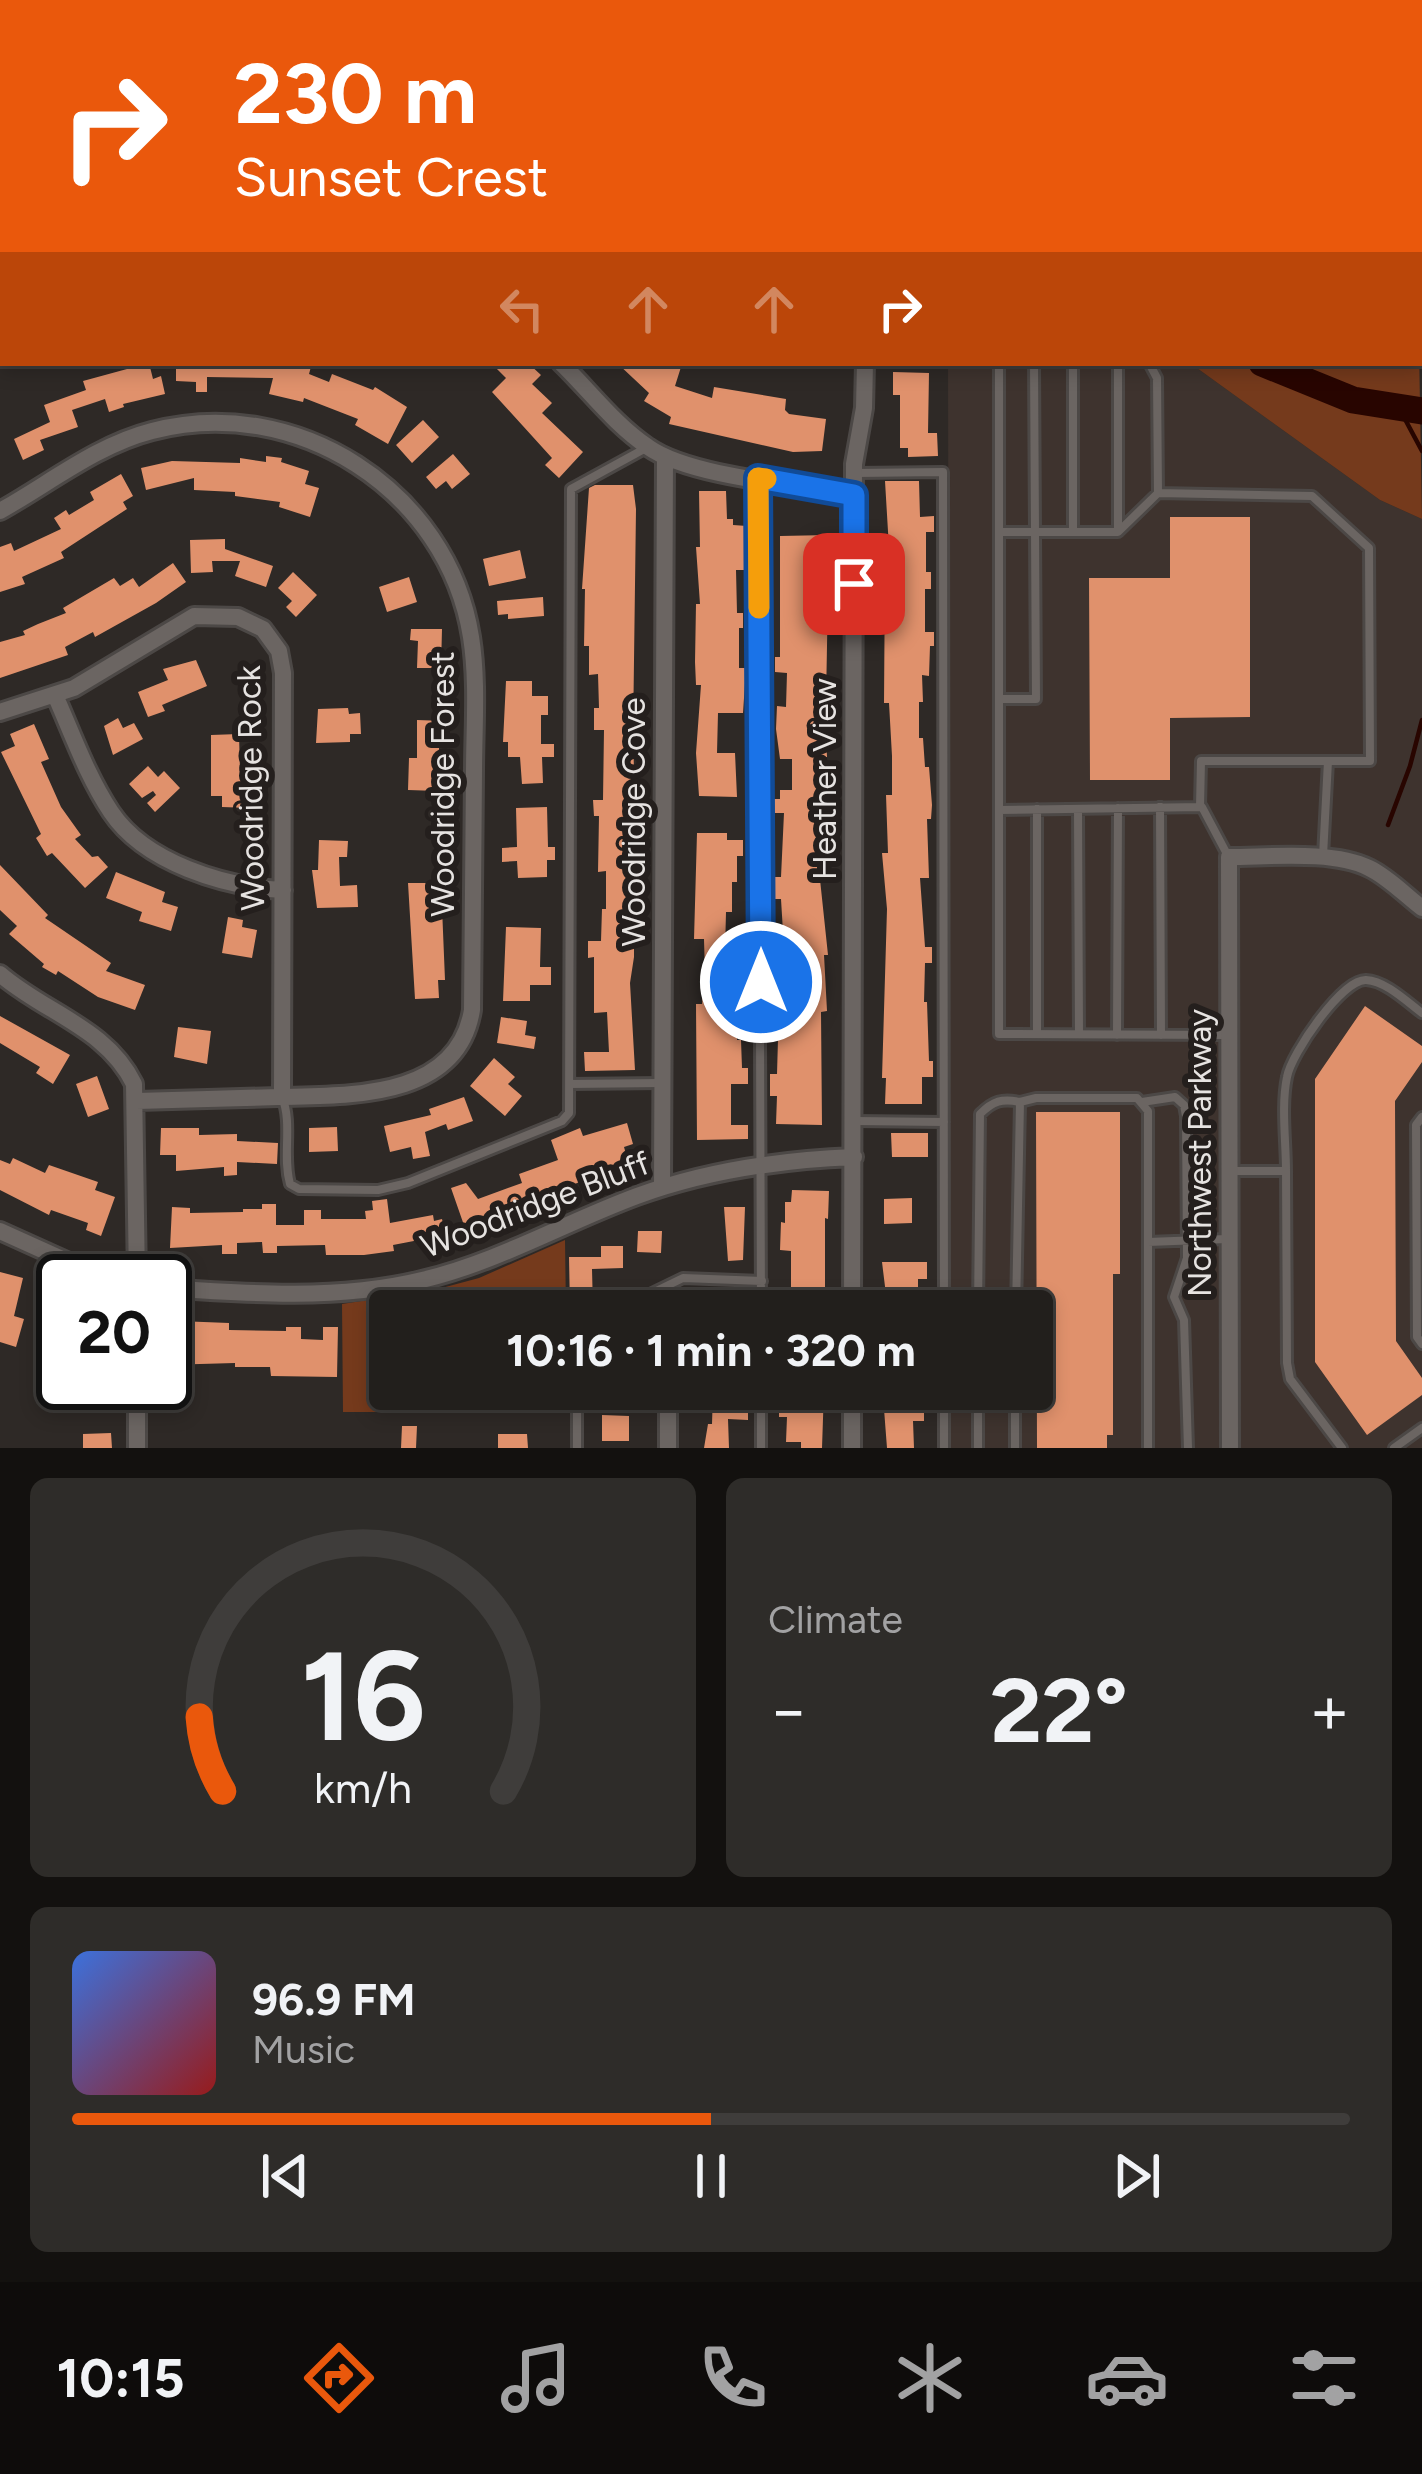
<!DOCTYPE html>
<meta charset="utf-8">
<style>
body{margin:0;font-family:Figtree,sans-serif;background:#2e2c29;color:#f1f3f6;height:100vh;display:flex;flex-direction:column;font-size:45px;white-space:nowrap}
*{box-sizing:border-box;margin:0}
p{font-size:39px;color:#a2a2a3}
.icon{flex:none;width:66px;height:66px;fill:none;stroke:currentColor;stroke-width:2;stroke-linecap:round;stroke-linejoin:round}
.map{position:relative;height:1448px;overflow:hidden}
.drawer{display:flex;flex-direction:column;gap:30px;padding:30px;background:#13110f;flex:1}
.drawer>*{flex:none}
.top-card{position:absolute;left:0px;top:0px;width:1422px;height:366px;box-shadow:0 6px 18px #0003,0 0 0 3px #3f3d3b;background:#ea580c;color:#fff;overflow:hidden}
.speed{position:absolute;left:36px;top:1254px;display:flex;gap:24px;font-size:60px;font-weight:700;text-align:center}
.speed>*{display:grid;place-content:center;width:156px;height:156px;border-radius:50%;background:#221f1c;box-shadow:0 6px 18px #0003,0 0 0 3px #3f3d3b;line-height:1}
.speed .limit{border:6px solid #111;border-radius:18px;background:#fff;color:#111}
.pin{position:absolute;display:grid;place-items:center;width:102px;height:102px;color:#fff;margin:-51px;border-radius:24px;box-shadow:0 6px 18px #0006}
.me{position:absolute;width:132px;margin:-66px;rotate:0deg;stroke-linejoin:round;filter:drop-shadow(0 0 9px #0008)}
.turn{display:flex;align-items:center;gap:42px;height:252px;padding:0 36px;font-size:54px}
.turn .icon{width:156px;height:156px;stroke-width:2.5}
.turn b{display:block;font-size:84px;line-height:102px}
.lanes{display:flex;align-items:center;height:114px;padding:0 36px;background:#0003;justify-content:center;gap:60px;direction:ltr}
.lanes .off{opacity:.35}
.big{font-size:90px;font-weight:700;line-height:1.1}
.drawer .widget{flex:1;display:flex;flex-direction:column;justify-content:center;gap:18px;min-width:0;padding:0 42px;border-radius:18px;background:#2e2c29}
.drawer .dial{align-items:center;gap:0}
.dial svg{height:312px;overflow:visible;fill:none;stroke:#3f3d3b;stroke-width:7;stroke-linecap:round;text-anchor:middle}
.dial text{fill:#f1f3f6;stroke:none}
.song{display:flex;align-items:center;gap:36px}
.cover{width:144px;height:144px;border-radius:18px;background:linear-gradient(135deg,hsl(220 70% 55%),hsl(0 70% 35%))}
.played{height:12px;border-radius:6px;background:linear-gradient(90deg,#ea580c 50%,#3f3d3b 50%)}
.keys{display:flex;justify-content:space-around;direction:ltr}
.heat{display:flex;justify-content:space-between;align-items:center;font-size:66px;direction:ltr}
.drawer .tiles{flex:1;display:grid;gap:30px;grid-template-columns:1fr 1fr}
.widget:last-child{grid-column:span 2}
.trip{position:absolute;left:369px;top:1290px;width:684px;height:120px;border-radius:12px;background:#221f1c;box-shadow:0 6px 18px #0003,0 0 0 3px #3f3d3b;font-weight:700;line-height:120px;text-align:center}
.tabs{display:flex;height:192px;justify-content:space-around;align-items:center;background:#0e0c0b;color:#a2a2a3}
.tabs .icon{width:84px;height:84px}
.tabs .active{color:#ea580c}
.tabs b{font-size:54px;color:#f1f3f6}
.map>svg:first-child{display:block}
</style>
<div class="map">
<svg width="1422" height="1448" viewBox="0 0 1422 1448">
<rect width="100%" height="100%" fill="#2e2926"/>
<path fill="#3e332e" d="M948,363H1190L1380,500L1422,519V1448H950V1389H1032V1311H950Z"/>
<path fill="#753a1c" d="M0,0H204V3H3V61Z
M853,0H1074L1076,3H855Z
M1419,348L1422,519L1380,500L1190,363H1419Z
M565,1240L566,1311H390V1389H568L569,1412H343L342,1304L438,1289L479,1278Z"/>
<path fill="#280500" d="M509,1298H559V1311H509Z"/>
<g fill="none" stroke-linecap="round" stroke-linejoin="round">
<path stroke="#280500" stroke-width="4.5" d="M415,0L416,3
M1399,408L1422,451
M1388,825L1410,766L1422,720"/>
<path stroke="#280500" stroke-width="27" d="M960,0L963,3
M1262,363L1353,400L1422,411"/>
</g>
<path fill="#e0916c" d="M149,363L153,379L161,376L165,394L123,404L124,407L109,412L105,399L72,410L78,427L40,440L44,450L23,460L14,439L50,422L44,405L86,390L83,381Z
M176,363H258L285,369L286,363H312L309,374L329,382L332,374L373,390L375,387L407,407L388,444L355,425L358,419L304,398L303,402L269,394L273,378L207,377V392H196V382L176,381Z
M491,363H528L541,375L532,384L552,403L542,413L583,452L559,478L545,465L552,458L492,392L506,378Z
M617,363H674L681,367L675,386L712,398L714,387L786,399L785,410L789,414L826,419L822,451L793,452L669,424L671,417L644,401L649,393Z
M893,372L929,373L928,433H937L938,456L908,457V448H900V395H893Z
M423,420L439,437L412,463L396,445Z
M453,454L470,474L452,489L446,481L436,489L426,477Z
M266,456L282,458L281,462L309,471L305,484L319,488L310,517L279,507L280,502L235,496V492L194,490V478L146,490L141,468L172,461L240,463V458L266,462Z
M121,474L133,496L123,502L127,509L61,552L64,558L22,577L25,584L0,592V547L11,543L14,551L61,529L54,518L66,510L69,515L94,500L90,492Z
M885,481H919L920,517L934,516V532H926V572H931V589H925V632H934V646H930L929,676L922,675L923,702H919V738H923L925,767H929L932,805L931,819H927L929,878H920L925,947H932V963H925L924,1002H927L929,1061H933V1077H922V1104H885L886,1078H882L887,909L882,853H888L886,795H892V756L889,703H884L885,565H890Z
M595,485H633L636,509L633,736L637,870H634V957L630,983L635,1070L585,1071L584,1052H609L607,1012L594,1013V957L588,958V941H601L602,909H606V871L598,872L599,816H594L593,800H603L604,730H594V708H599L598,674L589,675V646H584L585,589H582L589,488Z
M699,491H726L727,519H733V525L747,526L744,570H736L737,613H743V628H739V668H746L743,713H718L717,753H735L737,797L699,796L696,753L701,685H696L695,662L696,604H700L696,547H700Z
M1170,517H1250V717L1170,718V780H1090L1089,578H1170Z
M829,535L826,701L819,700V733H826L827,757H822L821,791H826L824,870H819L828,955H824L827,1011L821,1012L822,1125L776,1124L777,1096H770V1074H777L778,1039H773L778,956H775L774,932H783L781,899H773L772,877H781L784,813H774V799H780V790H792V759H780L776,729L777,706L786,707L787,673L775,672V657H780V536Z
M225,539V549L273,566L266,587L235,576L240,561H212L213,572L191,573L190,540Z
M520,550L526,578L489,586L483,559Z
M173,563L186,582L156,603L95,637L93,632L65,647L68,655L0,678V642L25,635L23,631L38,624L66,613L63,608L114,578L120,586L133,578L139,587Z
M293,572L317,595L296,617L286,607L292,601L278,588Z
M409,577L417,602L387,612L379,587Z
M543,597L544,616L508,619V614L498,615L497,601Z
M411,629H442L441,668H417L418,641L410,640Z
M196,660L207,686L162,705L165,711L148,717L138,692L168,680L163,669Z
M506,681H532V696H548V715H541V744H554V757H542L543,783L522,784L520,757H508V742H503Z
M348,708L349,714L360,713L361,734H350V742L316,743L318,709Z
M118,718L123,728L134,723L143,739L113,755L104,726Z
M417,720L445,721V737L439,736V759H444L438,791L408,790L409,758H417Z
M34,724L49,759L41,762L61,807L81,835L75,839L92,857L98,856L108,867L85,888L52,853L47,856L36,838L41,834L1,752L15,746L10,734Z
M239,734L240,772L251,773L250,808L222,807V796H211V735Z
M148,766L158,777L164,771L180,788L155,812L147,803L156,795L153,791L142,798L129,784Z
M547,807L548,847H555V860H547V877L518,878L517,861L502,862V848L517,847L516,808Z
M697,833H727V840H743V856H737V882H732V912H726L725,952H741L742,966L722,967L721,1005H738L737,1040H741L742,1068H748V1084H731V1125H748V1139L697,1140L696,1004H702L705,974L704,939H694Z
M319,840L348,841L347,857H339L340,886L357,885L358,907L317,908L312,870H318Z
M0,865L48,915L45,918L111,963L106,971L145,985L135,1010L98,997L58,971L56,975L42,967L44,964L9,934L17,926L0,910Z
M116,872L165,892L162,902L178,907L171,931L139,921L142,912L106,898Z
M408,883H441L445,980H438L439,998L415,999Z
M228,917L243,920L242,927L257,930L252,958L222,953Z
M506,927L541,928L540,967H551V985H530V1001H503Z
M1365,1006L1422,1046V1062L1395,1101L1396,1341L1422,1378V1395L1367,1435L1315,1362V1079Z
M0,1016L70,1055L53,1084L36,1073L40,1067L0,1043Z
M501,1017L527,1021L525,1035L536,1037L534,1049L497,1043Z
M178,1027L211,1031L207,1064L174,1057Z
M494,1058L515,1077L508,1084L522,1096L505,1116L470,1086Z
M97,1076L109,1109L88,1117L76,1084Z
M464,1097L473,1121L448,1130L446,1124L425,1132L430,1156L413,1159L411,1147L390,1152L384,1126L431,1115L429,1109Z
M1036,1112H1120V1274H1113V1435H1107V1448H1037Z
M627,1123L633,1144L624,1147L628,1161L589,1172L591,1177L466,1231L451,1188L466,1183L478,1199L522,1183L519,1174L558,1160L551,1140L580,1128L583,1136Z
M337,1127L338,1151L309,1152V1128Z
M161,1128H199V1135L237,1134V1141L278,1143L277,1164L237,1162V1175L224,1176V1167L176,1171V1155H160Z
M891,1133H928V1157H892Z
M13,1158L45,1173L49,1165L98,1182L95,1190L115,1197L101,1236L86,1230L88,1223L51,1210L49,1215L0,1190V1160L10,1164Z
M792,1190L829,1191L828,1219L825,1218V1311H782V1290H791V1251L780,1250L781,1222L785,1223V1202H791Z
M912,1198V1223L884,1224V1199Z
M387,1199L390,1223L433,1215L434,1221L442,1219L445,1235L393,1245L394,1251L364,1255H326L325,1245L277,1246V1253H263L262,1242L237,1243V1254H222V1245L170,1248L172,1207L190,1208V1213L243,1212V1209H262V1204H276V1225H304V1210H321V1219H366L365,1211L373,1210L372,1201Z
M724,1207H745L743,1260L728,1261Z
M638,1231H662L661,1253L637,1252Z
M601,1246H623V1268L592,1269L593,1309H570L569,1257H601Z
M882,1262H927V1279H918V1311H888Z
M0,1272L23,1278L14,1316L24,1319L16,1347L0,1342Z
M178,1321L229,1323V1330L286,1331V1327H301V1339L323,1340V1327H338L337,1377L271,1376L270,1367H235V1363L165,1365V1331H178Z
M43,1322H63V1353H44Z
M792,1389H824L822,1448H801V1442H786L787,1417H779V1400H792Z
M713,1391L744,1392V1403H748V1420L728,1419L729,1448H704L708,1424H712Z
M883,1396L924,1397V1421H913L914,1448H887Z
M602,1415L629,1416V1441H602Z
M402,1426H417L416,1448H401Z
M111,1433L112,1448H83V1434Z
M498,1434H527L528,1448H498Z"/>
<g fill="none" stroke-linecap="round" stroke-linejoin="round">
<defs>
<path id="service" d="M999,363V810
M1118,363V530
M1149,363L1157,378L1158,493L1312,496L1369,548L1370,761H1201L1200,807
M856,473L943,472L944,1311
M758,479L761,1311
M999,532H1118L1158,493
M1073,532V363
M999,699H1036L1034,363
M1160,807L1161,1035
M1037,809V1034
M1078,809L1079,1034
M1323,856L1328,761
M1117,1035L1118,808
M1227,1035L999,1034V810L1202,807L1228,856
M570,1084L661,1083
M282,1097C293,1124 282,1155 290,1184L299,1189L378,1190L408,1183L562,1121L569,1113L571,489L646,448
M1142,1102L1175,1097L1184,1105L1186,1116L1187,1258L1174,1297L1184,1320L1188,1448
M1422,1117L1416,1125L1417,1337L1422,1344
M855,1121L944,1122
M1230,1171H1286L1287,1363L1290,1379L1342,1448
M1286,1171C1286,1141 1281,1106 1287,1077C1291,1054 1342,979 1366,980C1386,981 1407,1002 1422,1013
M1148,1242L1227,1239
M615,1311L683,1278L762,1281
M978,1311L980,1114C993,1101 1002,1098 1020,1102
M1016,1311L1020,1102L1036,1098H1137L1148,1111V1448
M944,1389V1448
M978,1389V1448
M577,1448V1389
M761,1448V1389
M1015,1448V1389
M1394,1448L1422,1428"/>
<path id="minor" d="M301,0L302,3
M746,0L748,3
M1186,0L1188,3
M542,3L545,0
M1210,3L1215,0
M0,82L3,86
M1419,228L1422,231
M561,363C590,391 614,424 648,447C690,477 800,485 854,495
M0,511C50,483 97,445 152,431C295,393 448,490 471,637C478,681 474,728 474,773C473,852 473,931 472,1010C457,1100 349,1095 278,1097C231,1098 184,1100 137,1101
M55,695C72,733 87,776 111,812C145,863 225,887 283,890
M0,712L74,688L194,616L238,617L263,629L279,651L283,673L282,1097
M0,974C45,1013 107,1028 134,1084L137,1281
M662,1187L665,458
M0,1231L82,1268L127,1281
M165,1288C248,1294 341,1300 422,1280C498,1262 564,1223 637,1196C705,1171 781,1160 854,1157
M852,1311L854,464L864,408L865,363
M137,1383V1448
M852,1389V1448
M668,1406V1448
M1230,1448L1229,857C1269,857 1333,850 1369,868C1388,877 1405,895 1422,908"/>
</defs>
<use href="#service" stroke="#4c4846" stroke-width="14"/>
<use href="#minor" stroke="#4c4846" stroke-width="22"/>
<use href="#service" stroke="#6b6562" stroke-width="8"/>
<use href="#minor" stroke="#6b6562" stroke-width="16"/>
</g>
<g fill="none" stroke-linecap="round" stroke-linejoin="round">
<defs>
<path id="route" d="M761,982L758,478L854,495V584"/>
</defs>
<use href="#route" stroke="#114b97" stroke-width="30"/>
<use href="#route" stroke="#1a73e8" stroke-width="21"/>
<path stroke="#f59e0b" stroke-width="21" d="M759,608L758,478L766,479"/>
</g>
<g text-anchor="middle" stroke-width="12" stroke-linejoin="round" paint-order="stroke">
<g font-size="33" fill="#e6e3e1" stroke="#241f1d">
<text transform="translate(824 779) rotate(-90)" y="12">Heather View</text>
<text transform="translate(442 784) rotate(-90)" y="12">Woodridge Forest</text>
<text transform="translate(250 788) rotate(-91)" y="12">Woodridge Rock</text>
<text transform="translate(633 822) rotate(-90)" y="12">Woodridge Cove</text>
<text transform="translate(1199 1153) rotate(-90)" y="12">Northwest Parkway</text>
<text transform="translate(535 1204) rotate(-21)" y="12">Woodridge Bluff</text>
</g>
</g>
</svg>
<div class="speed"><div class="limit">20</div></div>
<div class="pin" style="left:854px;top:584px;background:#d93025"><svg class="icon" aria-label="arrive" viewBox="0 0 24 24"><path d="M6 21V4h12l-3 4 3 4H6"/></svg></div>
<svg class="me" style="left:761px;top:982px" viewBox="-20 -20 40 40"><circle r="17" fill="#1a73e8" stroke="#fff" stroke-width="3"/><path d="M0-11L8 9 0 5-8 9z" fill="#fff"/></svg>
<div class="trip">10:16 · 1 min · 320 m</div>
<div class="top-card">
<div class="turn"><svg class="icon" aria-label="right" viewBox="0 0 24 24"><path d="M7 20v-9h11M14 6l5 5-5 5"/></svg><div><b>230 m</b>Sunset Crest</div></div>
<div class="lanes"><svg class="icon off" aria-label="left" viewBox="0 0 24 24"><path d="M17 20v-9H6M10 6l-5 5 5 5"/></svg><svg class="icon off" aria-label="ahead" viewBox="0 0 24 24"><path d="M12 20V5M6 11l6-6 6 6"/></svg><svg class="icon off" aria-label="ahead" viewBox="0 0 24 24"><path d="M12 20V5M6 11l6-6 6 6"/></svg><svg class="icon" aria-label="right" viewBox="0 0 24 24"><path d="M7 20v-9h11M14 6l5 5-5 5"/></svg></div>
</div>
</div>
<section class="drawer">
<div class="tiles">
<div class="widget dial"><svg viewBox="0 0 100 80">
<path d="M14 69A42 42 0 1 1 86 69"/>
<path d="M14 69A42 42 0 0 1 8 50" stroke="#ea580c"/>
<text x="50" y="56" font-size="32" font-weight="700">16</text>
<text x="50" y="72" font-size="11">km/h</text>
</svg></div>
<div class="widget"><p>Climate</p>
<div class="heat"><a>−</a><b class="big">22°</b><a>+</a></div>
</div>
<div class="widget">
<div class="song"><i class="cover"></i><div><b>96.9 FM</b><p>Music</p></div></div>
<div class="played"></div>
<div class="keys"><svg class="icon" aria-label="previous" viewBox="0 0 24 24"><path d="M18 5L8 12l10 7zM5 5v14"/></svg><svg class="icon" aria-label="pause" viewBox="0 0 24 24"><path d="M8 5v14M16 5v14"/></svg><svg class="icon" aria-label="next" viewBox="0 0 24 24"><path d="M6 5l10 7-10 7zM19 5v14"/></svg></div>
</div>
</div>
</section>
<nav class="tabs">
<b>10:15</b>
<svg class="icon active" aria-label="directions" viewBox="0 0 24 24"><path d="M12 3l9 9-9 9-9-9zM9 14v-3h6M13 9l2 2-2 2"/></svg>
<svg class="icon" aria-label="music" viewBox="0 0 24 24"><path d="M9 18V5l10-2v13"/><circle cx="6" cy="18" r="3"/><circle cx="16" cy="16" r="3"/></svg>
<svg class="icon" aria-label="phone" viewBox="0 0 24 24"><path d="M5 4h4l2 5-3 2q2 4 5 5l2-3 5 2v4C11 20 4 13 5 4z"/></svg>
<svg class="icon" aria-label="climate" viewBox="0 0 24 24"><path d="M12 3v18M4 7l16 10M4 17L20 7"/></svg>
<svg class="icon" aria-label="car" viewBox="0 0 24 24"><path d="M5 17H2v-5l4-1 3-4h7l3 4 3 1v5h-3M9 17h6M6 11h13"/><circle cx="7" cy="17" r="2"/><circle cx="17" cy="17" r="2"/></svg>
<svg class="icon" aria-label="filters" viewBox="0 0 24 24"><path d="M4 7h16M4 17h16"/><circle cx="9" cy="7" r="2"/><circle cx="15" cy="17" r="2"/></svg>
</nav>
